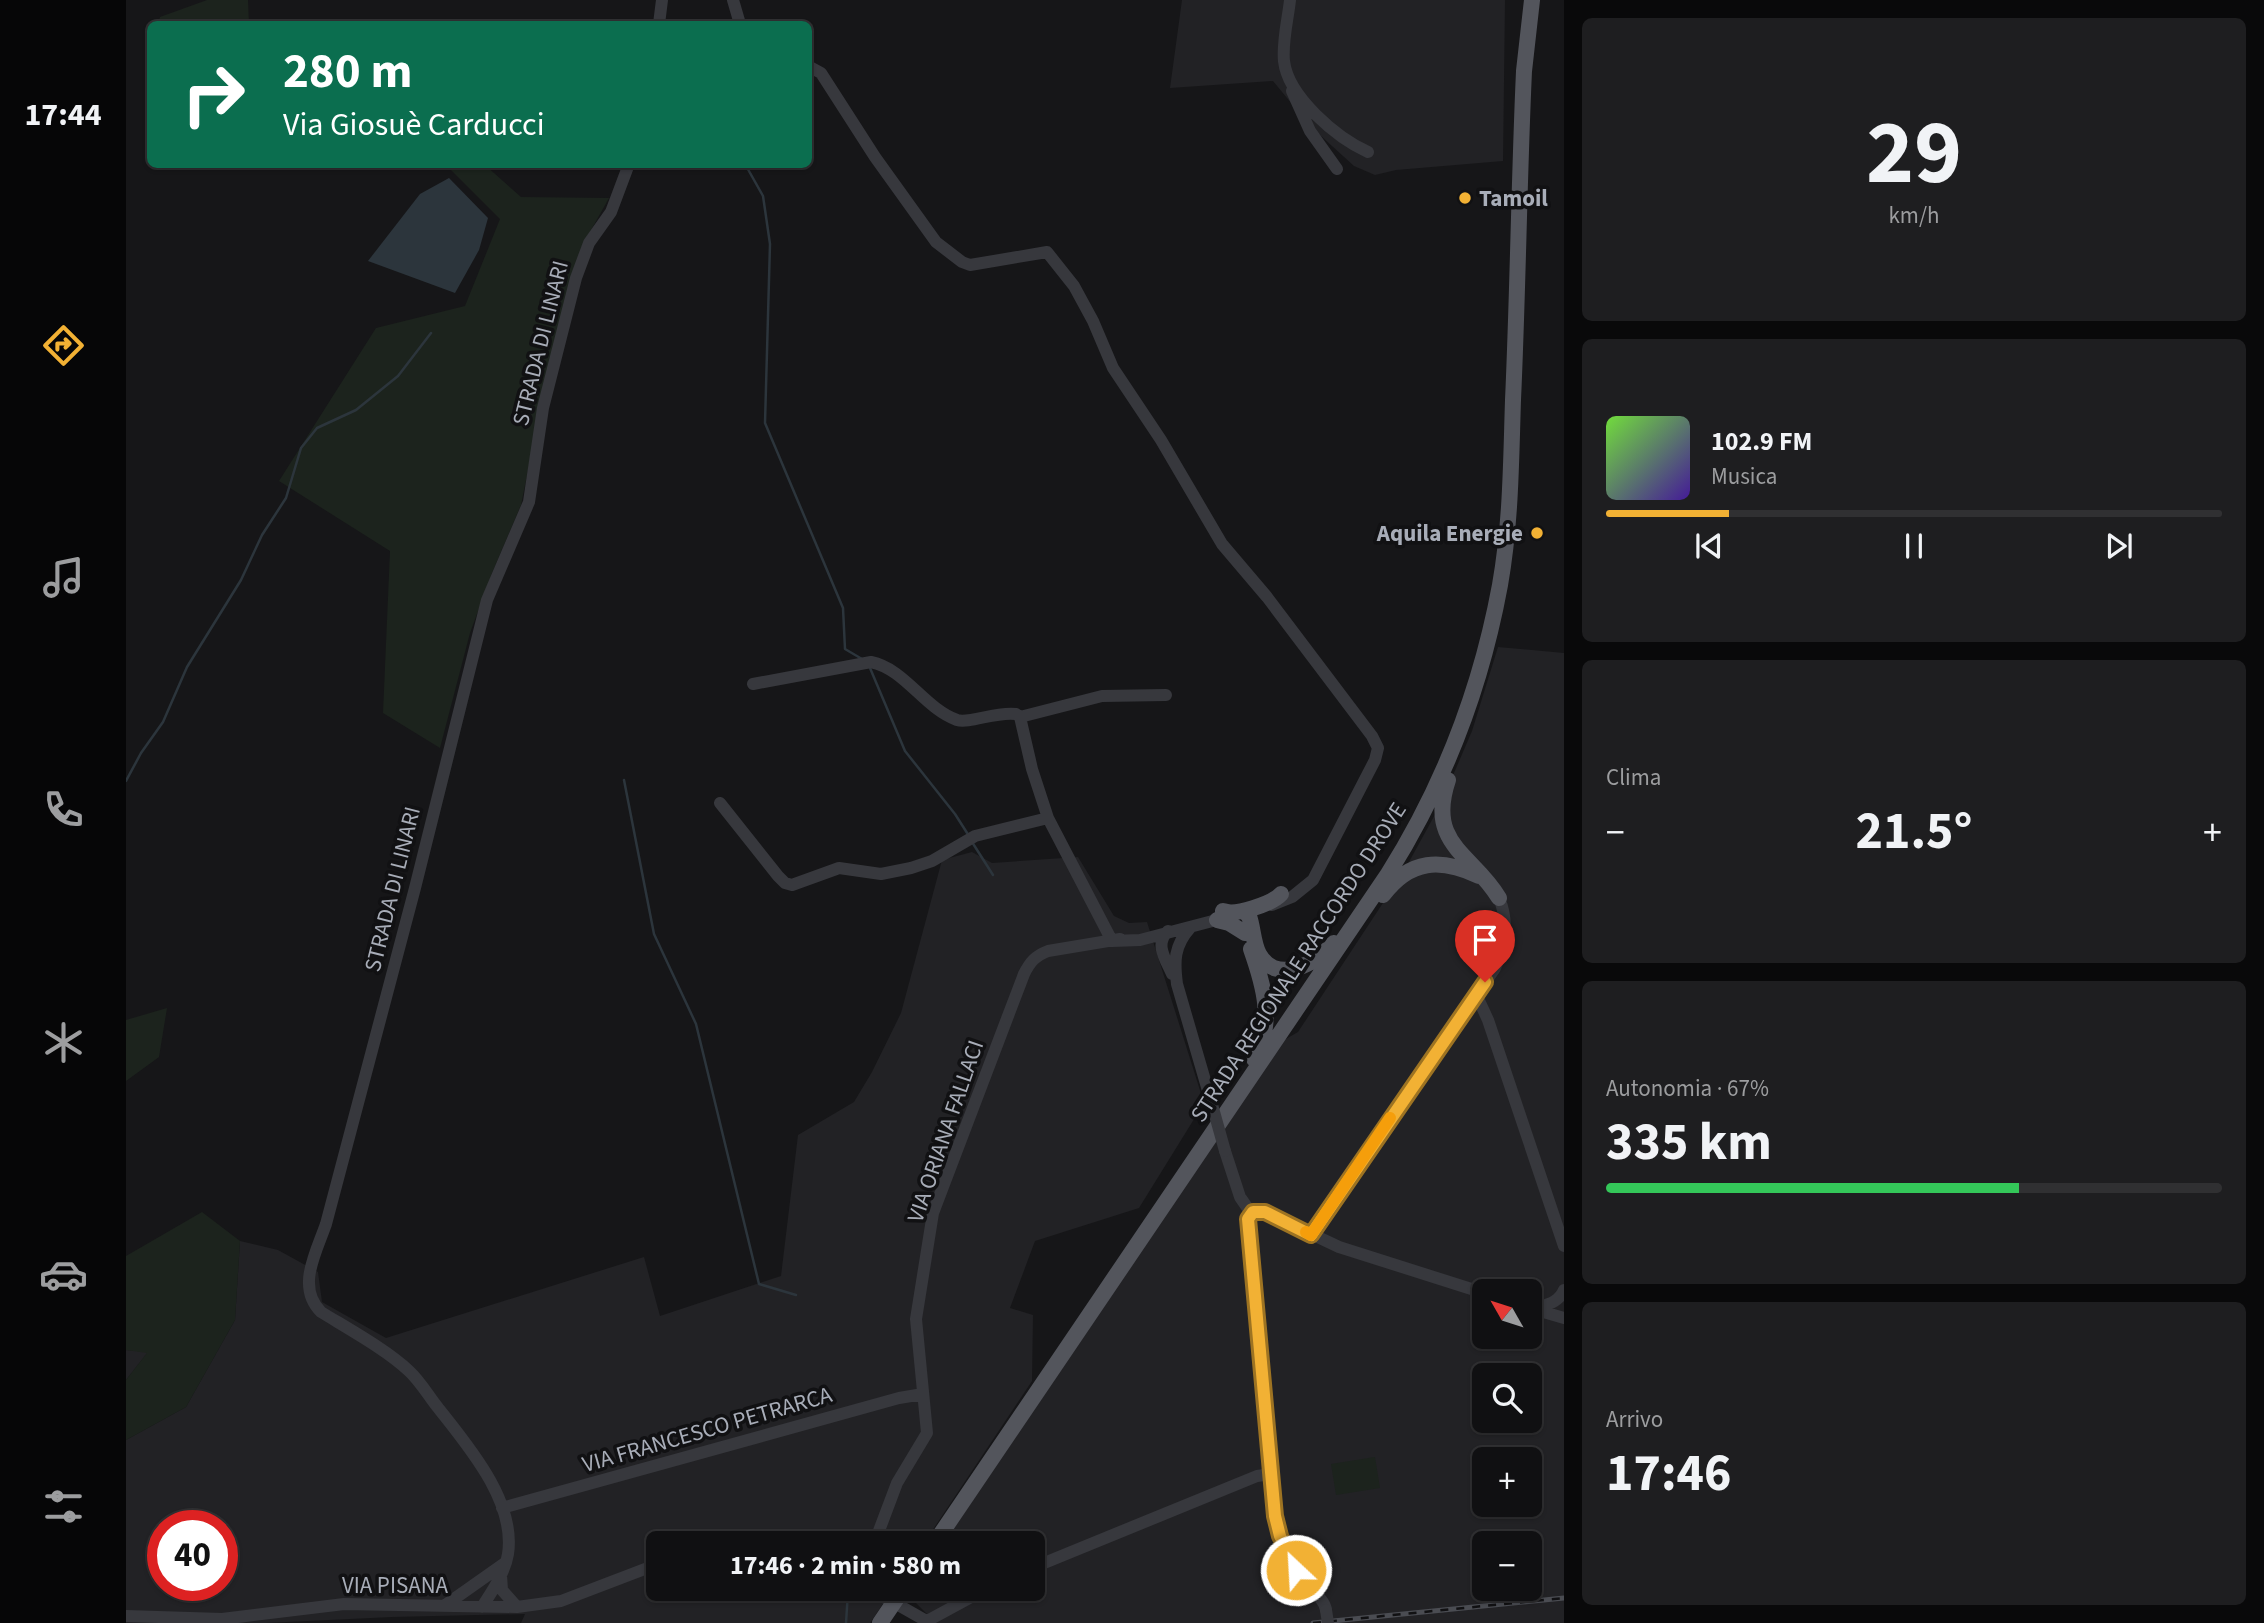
<!DOCTYPE html>
<html lang="it">
<meta charset="utf-8">
<style>
body{margin:0;font-family:"Source Sans 3",sans-serif;background:#1e1e20;color:#f1f3f6;height:100vh;display:flex;flex-direction:column;font-size:26px;white-space:nowrap}
*{box-sizing:border-box;margin:0}
p{font-size:23px;color:#9c9d9f}
.icon{flex:none;width:38px;height:38px;fill:none;stroke:currentColor;stroke-width:2;stroke-linecap:round;stroke-linejoin:round}
.map{position:relative;flex:1;overflow:hidden}
.drawer{display:flex;flex-direction:column;gap:18px;padding:18px;background:#09090a;width:700px}
.drawer>*{flex:none}
.top-card{position:absolute;left:21px;top:21px;width:665px;height:147px;border-radius:10px;box-shadow:0 2px 5px #0004,0 0 0 2px #303032;background:#0b6e4f;color:#fff;overflow:hidden}
.needle{width:46px;rotate:309deg}
.controls{position:absolute;left:1346px;top:1279px;display:grid;gap:14px}
.controls a{display:grid;place-items:center;width:70px;height:70px;border-radius:10px;background:#101012;box-shadow:0 2px 5px #0004,0 0 0 2px #303032;font-size:35px}
.speed{position:absolute;left:21px;top:1510px;display:flex;gap:14px;font-size:35px;font-weight:700;text-align:center}
.speed>*{display:grid;place-content:center;width:91px;height:91px;border-radius:50%;background:#101012;box-shadow:0 2px 5px #0004,0 0 0 2px #303032;line-height:1}
.speed .limit{border:10px solid #d22;background:#fff;color:#111}
.pin{position:absolute;display:grid;place-items:center;width:60px;height:60px;color:#fff;margin:-72px -30px;border-radius:50% 50% 50% 0;rotate:-45deg;box-shadow:0 0 7px #0007}
.pin .icon{rotate:45deg}
.me{position:absolute;width:77px;margin:-38px;rotate:335deg;stroke-linejoin:round;filter:drop-shadow(0 0 5px #0008)}
.turn{display:flex;align-items:center;gap:24px;height:147px;padding:0 21px;font-size:32px}
.turn .icon{width:91px;height:91px;stroke-width:2.5}
.turn b{display:block;font-size:49px;line-height:60px}
.big{font-size:52px;font-weight:700;line-height:1.1}
.drawer .tile{flex:1;display:flex;flex-direction:column;justify-content:center;gap:10px;min-width:0;padding:0 24px;border-radius:10px;background:#1e1e20}
.drawer .dial{align-items:center;gap:0}
.dial b{font-size:91px;line-height:1}
.song{display:flex;align-items:center;gap:21px}
.cover{width:84px;height:84px;border-radius:10px;background:linear-gradient(135deg,hsl(100 70% 55%),hsl(260 70% 35%))}
.played{height:7px;border-radius:4px;background:linear-gradient(90deg,#f2b134 20%,#303032 20%)}
.keys{display:flex;justify-content:space-around;direction:ltr}
.heat{display:flex;justify-content:space-between;align-items:center;font-size:38px;direction:ltr}
.charge{height:10px;border-radius:5px;background:linear-gradient(90deg,#34c759 67%,#303032 0)}
.trip{position:absolute;left:520px;top:1531px;width:399px;height:70px;border-radius:10px;background:#101012;box-shadow:0 2px 5px #0004,0 0 0 2px #303032;font-weight:700;line-height:70px;text-align:center}
main{display:flex;flex:1;min-height:0}
.tab-bar{display:flex;flex-direction:column;width:126px;justify-content:space-around;align-items:center;background:#060607;color:#9c9d9f}
.tab-bar .icon{width:49px;height:49px}
.tab-bar .on{color:#f2b134}
.tab-bar b{font-size:32px;color:#f1f3f6}
.map>svg:first-child{display:block}
</style>
<main>
<nav class="tab-bar">
<b>17:44</b>
<svg class="icon on" aria-label="directions" viewBox="0 0 24 24"><path d="M12 3l9 9-9 9-9-9zM9 14v-3h6M13 9l2 2-2 2"/></svg>
<svg class="icon" aria-label="music" viewBox="0 0 24 24"><path d="M9 18V5l10-2v13"/><circle cx="6" cy="18" r="3"/><circle cx="16" cy="16" r="3"/></svg>
<svg class="icon" aria-label="phone" viewBox="0 0 24 24"><path d="M5 4h4l2 5-3 2q2 4 5 5l2-3 5 2v4C11 20 4 13 5 4z"/></svg>
<svg class="icon" aria-label="climate" viewBox="0 0 24 24"><path d="M12 3v18M4 7l16 10M4 17L20 7"/></svg>
<svg class="icon" aria-label="car" viewBox="0 0 24 24"><path d="M5 17H2v-5l4-1 3-4h7l3 4 3 1v5h-3M9 17h6M6 11h13"/><circle cx="7" cy="17" r="2"/><circle cx="17" cy="17" r="2"/></svg>
<svg class="icon" aria-label="filters" viewBox="0 0 24 24"><path d="M4 7h16M4 17h16"/><circle cx="9" cy="7" r="2"/><circle cx="15" cy="17" r="2"/></svg>
</nav>
<div class="map">
<svg width="1438" height="1623" viewBox="0 0 1438 1623">
<rect width="100%" height="100%" fill="#161618"/>
<path fill="#222225" fill-rule="evenodd" d="M1056,0H1379L1377,161L1270,170L1249,175L1228,166L1184,126L1147,81L1044,88Z
M1372,647L1438,653V1623H810L783,1596L788,1589H906V1544L818,1543L1158,1040L1172,1032L1278,871L1312,809L1328,773L1346,731ZM1358,1292H1404V1337H1358ZM1358,1376H1404V1421H1358ZM1358,1460H1404V1505H1358ZM1358,1544H1404V1589H1358Z
M846,852L866,863L952,857L988,916L1003,923L1021,922L1078,1103L1013,1208L909,1241L884,1308L907,1315L906,1381L798,1543L532,1544V1589H767L744,1623H395L399,1614L266,1617L140,1623H0V1440L60,1407L109,1320L114,1241L152,1250L192,1272L196,1302L260,1338L518,1257L534,1316L655,1276L672,1135L728,1102L746,1072L775,1013L816,860ZM37,1526H96V1586H37Z
M0,1350L22,1352L0,1380Z"/>
<path fill="#1c231d" d="M81,0H122L123,24H32L34,17Z
M320,165H359L395,197L483,198L455,248L422,372L395,505L366,573L344,633L314,748L257,713L264,551L153,481L250,328L339,306L374,219Z
M41,1008L33,1057L0,1081V1020Z
M76,1212L114,1241L109,1320L60,1407L0,1440V1380L21,1353L0,1350V1256Z
M1249,1457L1254,1488L1210,1495L1205,1464Z"/>
<path fill="#2c353c" d="M323,178L362,218L353,250L329,293L242,261L294,194Z"/>
<g fill="none" stroke-linecap="round" stroke-linejoin="round">
<path stroke="#2c353c" stroke-width="2.5" d="M619,164L637,196L644,244L639,423L717,608L719,649L736,659
M744,668L779,751L829,814L843,836
M498,780L528,934L570,1024L633,1284L670,1295
M0,781L15,753L37,722L61,667L115,580L136,535L160,498L175,448L191,428L230,410L272,376L305,333
M846,842L867,875
M720,1623L722,1592"/>
<path stroke="#37383d" stroke-width="12" d="M607,0L614,24
M1164,0C1162,19 1156,42 1158,61C1162,97 1211,138 1242,152
M533,24L536,0
M682,66L695,73L749,157L810,242L836,262L844,265L921,252L948,286L967,321L987,368L1035,440L1096,544L1141,597L1246,736L1252,748L1249,760L1187,880L1166,897L1146,905
M1166,91L1184,131L1211,169
M627,684L745,662C779,669 798,708 831,720C843,724 871,711 890,714L894,717L906,769L922,818
M894,717L976,696L1040,695
M594,803L652,876L659,883L666,885L713,868L755,874L785,868L806,861L849,836L922,818L986,941
M1064,928C1048,946 1048,961 1051,984L1085,1101
M1042,931C1028,944 1040,960 1046,974
M986,941L1014,940L1098,918
M1350,994L1362,1020L1438,1246
M1099,1151L1114,1197L1125,1213
M1125,1213L1121,1228L1149,1516C1153,1538 1163,1562 1177,1581C1184,1592 1198,1597 1200,1610
M1125,1213L1131,1210L1139,1212L1213,1247L1358,1293
M1185,1235L1369,968C1380,945 1383,922 1373,898
M1407,1309L1438,1318
M1408,1309C1419,1305 1433,1303 1438,1290
M376,1508L773,1398L797,1394
M748,1544L771,1483L801,1433L790,1319L807,1213L898,974C904,962 909,956 922,951L994,939
M906,1568L1131,1476L1145,1474
M375,1575L376,1590L391,1607
M741,1589L759,1598
M318,1606L379,1563
M774,1606L804,1623
M356,1607C366,1591 379,1573 382,1554C390,1502 343,1447 313,1409C303,1397 295,1382 283,1371C261,1350 221,1328 195,1312C170,1287 190,1253 200,1224L289,888L361,600L403,502L417,408L450,278L463,243L485,212L503,164
M0,1616L96,1619L218,1604L391,1607L435,1601L532,1564
M801,1621L860,1589"/>
<path stroke="#53555c" stroke-width="16" d="M1322,780C1300,845 1347,854 1373,898
M1257,895C1284,859 1315,858 1353,876
M1097,911C1109,916 1146,904 1155,894
M1119,912L1123,916C1127,927 1127,943 1133,954C1151,986 1191,963 1208,943
M1091,920L1103,923L1119,933
M1125,949C1138,986 1149,1023 1128,1059
M808,1544L1262,874C1318,785 1355,688 1374,585C1385,523 1385,461 1387,400C1392,290 1393,180 1398,71L1406,0"/>
<defs>
<path id="rail" d="M1187,1623L1438,1598"/>
</defs>
<use href="#rail" stroke="#4a4c52" stroke-width="5"/>
<use href="#rail" stroke="#111113" stroke-width="2.5" stroke-dasharray="8" stroke-linecap="butt"/>
<path stroke="#37383d" stroke-width="12" d="M1085,1101L1099,1151
M1200,1610L1202,1623"/>
<path stroke="#53555c" stroke-width="16" d="M754,1623L777,1589"/>
</g>
<g fill="none" stroke-linecap="round" stroke-linejoin="round">
<defs>
<path id="route" d="M1170,1570L1154,1536L1149,1516L1122,1219L1127,1212H1139L1185,1235L1359,982"/>
</defs>
<use href="#route" stroke="#9d7322" stroke-width="18"/>
<use href="#route" stroke="#f2b134" stroke-width="12"/>
<path stroke="#f59e0b" stroke-width="12" d="M1180,1232L1185,1235L1264,1118"/>
</g>
<g fill="#f2b134" stroke="#111113" stroke-width="2.5">
<circle cx="1339" cy="198" r="7"/>
<circle cx="1411" cy="533" r="7"/>
</g>
<g text-anchor="middle" stroke-width="7" stroke-linejoin="round" paint-order="stroke">
<g font-size="23" font-weight="bold" fill="#a8adb8" stroke="#111113" text-anchor="start">
<text x="1353" y="206">Tamoil</text>
<text x="1397" y="541" text-anchor="end">Aquila Energie</text>
</g>
<g font-size="23" fill="#a8adb8" stroke="#111113">
<text transform="translate(414 343) rotate(-76)" y="8">STRADA DI LINARI</text>
<text transform="translate(266 889) rotate(-76)" y="8">STRADA DI LINARI</text>
<text transform="translate(1172 962) rotate(-57)" y="8">STRADA REGIONALE RACCORDO DROVE</text>
<text transform="translate(819 1131) rotate(-71)" y="8">VIA ORIANA FALLACI</text>
<text transform="translate(581 1429) rotate(-16)" y="8">VIA FRANCESCO PETRARCA</text>
<text x="269" y="1593">VIA PISANA</text>
</g>
</g>
</svg>
<div class="controls">
<a><svg class="needle" viewBox="-14 -14 28 28"><path d="M0-13l5 13h-10z" fill="#e53935"/><path d="M0 13l5-13h-10z" fill="#9c9d9f"/></svg></a>
<a><svg class="icon" aria-label="search" viewBox="0 0 24 24"><circle cx="10" cy="10" r="6"/><path d="M15 15l6 6"/></svg></a>
<a>+</a>
<a>−</a>
</div>
<div class="speed"><div class="limit">40</div></div>
<div class="pin" style="left:1359px;top:982px;background:#d93025"><svg class="icon" aria-label="arrive" viewBox="0 0 24 24"><path d="M6 21V4h12l-3 4 3 4H6"/></svg></div>
<svg class="me" style="left:1170px;top:1570px" viewBox="-20 -20 40 40"><circle r="17" fill="#f2b134" stroke="#fff" stroke-width="3"/><path d="M0-11L8 9 0 5-8 9z" fill="#fff"/></svg>
<div class="trip">17:46 · 2 min · 580 m</div>
<div class="top-card">
<div class="turn"><svg class="icon" aria-label="right" viewBox="0 0 24 24"><path d="M7 20v-9h11M14 6l5 5-5 5"/></svg><div><b>280 m</b>Via Giosuè Carducci</div></div>
</div>
</div>
<section class="drawer">
<div class="tile dial"><b>29</b><p>km/h</p></div>
<div class="tile">
<div class="song"><i class="cover"></i><div><b>102.9 FM</b><p>Musica</p></div></div>
<div class="played"></div>
<div class="keys"><svg class="icon" aria-label="previous" viewBox="0 0 24 24"><path d="M18 5L8 12l10 7zM5 5v14"/></svg><svg class="icon" aria-label="pause" viewBox="0 0 24 24"><path d="M8 5v14M16 5v14"/></svg><svg class="icon" aria-label="next" viewBox="0 0 24 24"><path d="M6 5l10 7-10 7zM19 5v14"/></svg></div>
</div>
<div class="tile"><p>Clima</p>
<div class="heat"><a>−</a><b class="big">21.5°</b><a>+</a></div>
</div>
<div class="tile"><p>Autonomia · 67%</p><b class="big">335 km</b><div class="charge"></div></div>
<div class="tile"><p>Arrivo</p><b class="big">17:46</b></div>
</section>
</main>
